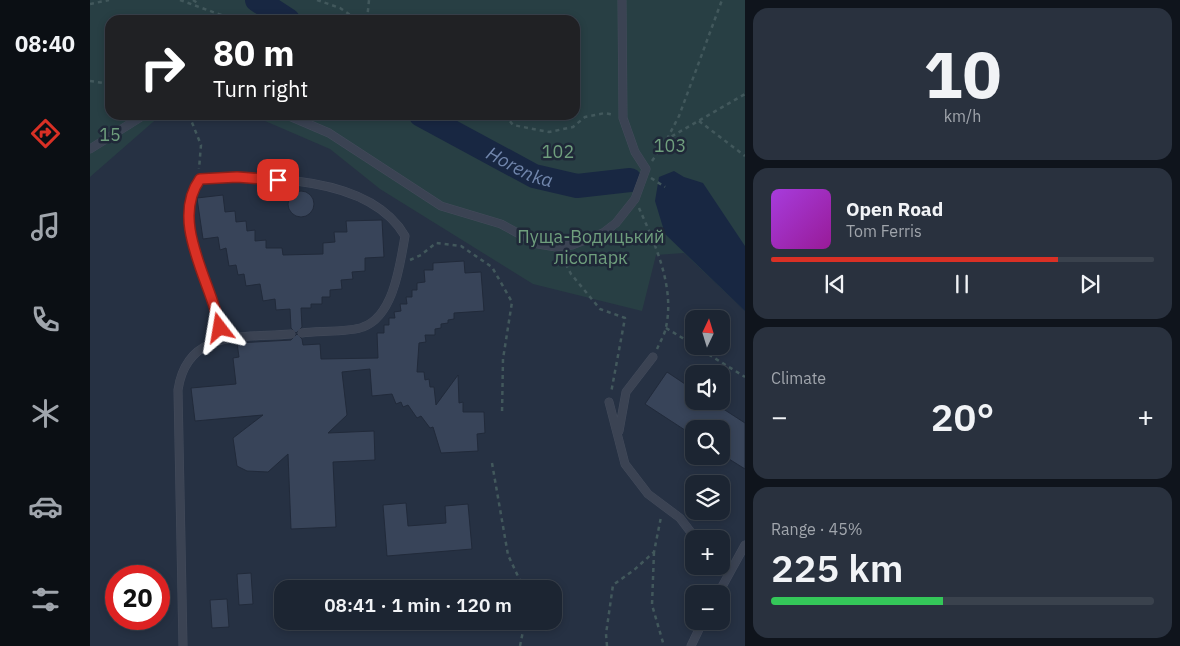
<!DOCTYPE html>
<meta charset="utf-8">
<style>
body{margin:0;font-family:"IBM Plex Sans",sans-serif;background:#29313e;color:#f1f3f6;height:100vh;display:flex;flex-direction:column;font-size:19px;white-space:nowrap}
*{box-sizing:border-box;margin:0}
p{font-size:16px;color:#a0a5ac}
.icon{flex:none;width:28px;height:28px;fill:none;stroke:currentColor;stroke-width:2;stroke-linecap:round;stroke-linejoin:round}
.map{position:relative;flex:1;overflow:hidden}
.side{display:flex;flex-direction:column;gap:8px;padding:8px;background:#0f141c;width:435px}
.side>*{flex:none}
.hud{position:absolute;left:15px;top:15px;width:475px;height:105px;border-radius:15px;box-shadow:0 2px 8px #0003,0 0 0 1px #3a424d;background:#202124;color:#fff;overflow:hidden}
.needle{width:32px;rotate:4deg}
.controls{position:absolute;left:595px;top:310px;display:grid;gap:10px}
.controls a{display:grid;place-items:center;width:45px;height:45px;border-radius:10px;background:#1c2532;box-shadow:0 2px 8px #0003,0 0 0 1px #3a424d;font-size:25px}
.speed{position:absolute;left:15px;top:565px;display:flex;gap:10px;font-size:25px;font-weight:700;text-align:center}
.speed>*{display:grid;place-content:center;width:65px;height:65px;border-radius:50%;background:#1c2532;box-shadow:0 2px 8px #0003,0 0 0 1px #3a424d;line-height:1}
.speed .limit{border:8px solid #d22;background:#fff;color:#111}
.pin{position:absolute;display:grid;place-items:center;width:42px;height:42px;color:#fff;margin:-21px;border-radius:10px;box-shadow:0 2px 8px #0006}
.me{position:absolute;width:55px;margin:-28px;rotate:346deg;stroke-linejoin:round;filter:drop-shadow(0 0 4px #0008)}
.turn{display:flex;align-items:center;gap:18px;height:105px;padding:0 25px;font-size:22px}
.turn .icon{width:65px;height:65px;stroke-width:2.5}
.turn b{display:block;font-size:35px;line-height:42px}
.big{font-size:38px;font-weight:600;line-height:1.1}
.side .widget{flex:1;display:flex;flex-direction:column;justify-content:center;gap:8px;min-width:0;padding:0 18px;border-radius:15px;background:#29313e}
.side .dial{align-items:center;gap:0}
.dial b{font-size:65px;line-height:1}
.song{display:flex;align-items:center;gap:15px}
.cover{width:60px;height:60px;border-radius:8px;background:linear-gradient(135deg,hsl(280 70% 55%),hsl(300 70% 35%))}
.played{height:5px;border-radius:2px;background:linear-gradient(90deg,#d93025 75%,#3a424d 75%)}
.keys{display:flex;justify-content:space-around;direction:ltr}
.heat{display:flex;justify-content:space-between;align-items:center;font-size:28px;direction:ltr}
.charge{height:8px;border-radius:4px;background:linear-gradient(90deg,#34c759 45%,#3a424d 0)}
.trip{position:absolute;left:184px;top:580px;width:288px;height:50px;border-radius:15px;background:#1c2532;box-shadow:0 2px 8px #0003,0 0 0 1px #3a424d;font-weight:600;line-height:50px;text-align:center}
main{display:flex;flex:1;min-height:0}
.menu{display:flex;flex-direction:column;width:90px;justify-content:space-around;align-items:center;background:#0b0f14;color:#a0a5ac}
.menu .icon{width:35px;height:35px}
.menu .on{color:#d93025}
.menu b{font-size:22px;color:#f1f3f6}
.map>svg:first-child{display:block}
</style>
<main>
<nav class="menu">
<b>08:40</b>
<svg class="icon on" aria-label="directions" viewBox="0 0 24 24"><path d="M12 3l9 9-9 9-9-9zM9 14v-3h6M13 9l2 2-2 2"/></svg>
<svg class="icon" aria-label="music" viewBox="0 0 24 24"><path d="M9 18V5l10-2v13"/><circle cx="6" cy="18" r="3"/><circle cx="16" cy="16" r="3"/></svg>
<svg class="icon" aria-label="phone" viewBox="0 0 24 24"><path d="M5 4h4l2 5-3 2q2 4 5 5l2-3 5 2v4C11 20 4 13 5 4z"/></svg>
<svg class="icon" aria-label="climate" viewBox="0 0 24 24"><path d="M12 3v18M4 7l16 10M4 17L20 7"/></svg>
<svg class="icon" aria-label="car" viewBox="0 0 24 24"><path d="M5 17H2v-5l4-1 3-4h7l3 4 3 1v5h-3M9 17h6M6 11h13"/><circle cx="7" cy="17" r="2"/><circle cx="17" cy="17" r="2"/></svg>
<svg class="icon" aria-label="filters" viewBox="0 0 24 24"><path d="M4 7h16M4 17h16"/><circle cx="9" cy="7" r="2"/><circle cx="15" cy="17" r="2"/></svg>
</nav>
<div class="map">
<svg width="655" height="646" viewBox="0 0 655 646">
<rect width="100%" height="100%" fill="#263143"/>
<path fill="#283f44" d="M0,0H655V311L594,253L566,255L552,311L443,284L290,189L240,149L161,115H485V20H20V115H71L0,177Z"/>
<path fill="#182742" d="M584,171L594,177L613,183L655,246V311L575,234L565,201L569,177Z"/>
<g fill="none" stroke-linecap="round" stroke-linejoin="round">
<g stroke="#182742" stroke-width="24">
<path d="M167,0L198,20"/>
<path id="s1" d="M331,115L444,176L487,186L540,180"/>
</g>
</g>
<path fill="#384459" stroke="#212a3a" d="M198 204a13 13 0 1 1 26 0a13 13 0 1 1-26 0Z
M133,195L135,212L145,211L146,222L156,221L157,231L165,230V241L176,240V248H192L193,255L233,254V243L245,242L244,232H257L256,221L292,220L294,257L275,258V271L262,272L263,279L251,280L252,289L240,290V297H232V304H221V308H211L212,327L206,333L201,328L200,309L186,310L185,299L173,301L170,284L156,286L154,274L148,275L146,265L139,266L136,248L130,250L128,237L113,239L107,198Z
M374,261L375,273L391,272L394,311L364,313V319L358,320V323L351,324V328L345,329V335H335L336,342L329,343L327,372H334L335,380L339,379L340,387H344L346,405L368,375L369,403L373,402V412H394L395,433L387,434L388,451L351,453L343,427L340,428L331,416L327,418L318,405L313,407L311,402L306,404L302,394L282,396L280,369L252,372L257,415L238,433L284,431L285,460L243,462L246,527L201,529L198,454L178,472L157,471L147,466L143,438L173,415L105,421L101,388L146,384L143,358L149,357L147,343L201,340L207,334L212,339L213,345L230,344L231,359L288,358L287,333H294V325H299V318H305L304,312L311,311L310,304H317L316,297H322V290H327V283L335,282L334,270H343V263Z
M577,372L604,390V401H621L655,423V469L631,454V429H604V436L555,404Z
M316,503L318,526L356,523L355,506L378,504L382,549L297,556L293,505Z
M161,573L163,604L149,605L147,574Z
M137,599L139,627L122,628L120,600Z"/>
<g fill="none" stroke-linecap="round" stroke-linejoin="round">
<defs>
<path id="lane" d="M197,115L239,133L351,206L411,224L448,244L466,247L482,245L513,233L526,223L545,199L556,169L545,152L533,118L532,0
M0,149L54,115
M132,340C130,331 129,321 127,313C115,272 82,219 110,179C173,177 279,174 315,236C310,264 304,316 273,327C262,332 227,331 212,333
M519,402L535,464L558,494L590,518L606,539
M529,431L536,392L563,357
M631,566L640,572
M628,594L655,545
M93,646L88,390C97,329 153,338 201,334
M601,646L613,621"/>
</defs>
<use href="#lane" stroke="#444c5c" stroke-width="9"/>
<path stroke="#42585c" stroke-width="2.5" stroke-dasharray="4 4" stroke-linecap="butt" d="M90,0L145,20
M103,0L109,4
M227,0L250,8L266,19L278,17L281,20
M0,4L19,0
M277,20L279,0
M0,81L20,84
M99,115L111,145L109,169
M415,115L423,125L459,132L483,127L495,117L515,113L524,115
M609,121L655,156
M577,139L589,116L632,0
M562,161L577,139L655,94
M561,178L575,187
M549,208C565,244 585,287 576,327C575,334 570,342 567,349
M472,257L481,274L510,309L535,318L521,393
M320,260L331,255L346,243L371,246L402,267L422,302L413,359L412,414
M576,328L604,345
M605,346L655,377
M402,463L418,555L434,589
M564,552L562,605L574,646
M430,646L435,621
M517,646L516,634L523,585L544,570L564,552L571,517"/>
<use href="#lane" stroke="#3b4353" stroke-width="8"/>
</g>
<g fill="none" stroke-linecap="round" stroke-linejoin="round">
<defs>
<path id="route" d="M130,328C122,283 79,222 110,179L147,177L188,180"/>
</defs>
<use href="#route" stroke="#8d1f18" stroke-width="12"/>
<use href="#route" stroke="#d93025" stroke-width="9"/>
</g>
<g text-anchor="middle" stroke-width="5" stroke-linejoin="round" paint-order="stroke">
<g font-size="18" fill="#6f9e7d" stroke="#1f2838">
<text x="20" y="141">15</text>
<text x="580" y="152">103</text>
<text x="468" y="158">102</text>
<text x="501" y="243">Пуща-Водицький<tspan x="501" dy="21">лісопарк</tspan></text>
</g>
<g font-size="19" font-style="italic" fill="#7186ac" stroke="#1f2838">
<text dy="7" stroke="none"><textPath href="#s1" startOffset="112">Horenka</textPath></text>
</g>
</g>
</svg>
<div class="controls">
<a><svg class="needle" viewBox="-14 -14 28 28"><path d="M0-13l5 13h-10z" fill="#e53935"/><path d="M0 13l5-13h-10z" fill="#a0a5ac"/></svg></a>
<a><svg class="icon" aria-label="sound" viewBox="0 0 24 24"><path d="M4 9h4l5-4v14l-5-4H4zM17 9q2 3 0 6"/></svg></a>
<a><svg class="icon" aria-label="search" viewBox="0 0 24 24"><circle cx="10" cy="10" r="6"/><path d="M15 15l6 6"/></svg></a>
<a><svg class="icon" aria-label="layers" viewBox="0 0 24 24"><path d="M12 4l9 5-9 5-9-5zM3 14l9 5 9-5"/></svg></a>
<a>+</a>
<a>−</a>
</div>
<div class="speed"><div class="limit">20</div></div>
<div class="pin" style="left:188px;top:180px;background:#d93025"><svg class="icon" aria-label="arrive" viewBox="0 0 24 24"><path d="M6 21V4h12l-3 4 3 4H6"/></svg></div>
<svg class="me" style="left:130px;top:328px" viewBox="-20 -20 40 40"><path d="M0-17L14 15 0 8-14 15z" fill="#d93025" stroke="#fff" stroke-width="4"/></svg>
<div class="trip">08:41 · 1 min · 120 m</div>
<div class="hud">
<div class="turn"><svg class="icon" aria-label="right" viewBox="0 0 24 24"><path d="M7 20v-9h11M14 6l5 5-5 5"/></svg><div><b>80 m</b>Turn right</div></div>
</div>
</div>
<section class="side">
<div class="widget dial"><b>10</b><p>km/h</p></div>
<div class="widget">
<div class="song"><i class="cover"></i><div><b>Open Road</b><p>Tom Ferris</p></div></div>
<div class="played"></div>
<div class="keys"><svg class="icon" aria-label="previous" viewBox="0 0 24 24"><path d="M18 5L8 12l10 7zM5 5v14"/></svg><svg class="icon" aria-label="pause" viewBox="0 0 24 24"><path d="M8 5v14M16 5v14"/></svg><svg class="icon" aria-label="next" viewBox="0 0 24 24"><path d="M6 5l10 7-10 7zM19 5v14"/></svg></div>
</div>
<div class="widget"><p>Climate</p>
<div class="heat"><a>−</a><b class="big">20°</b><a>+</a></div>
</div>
<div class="widget"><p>Range · 45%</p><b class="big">225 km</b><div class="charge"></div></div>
</section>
</main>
